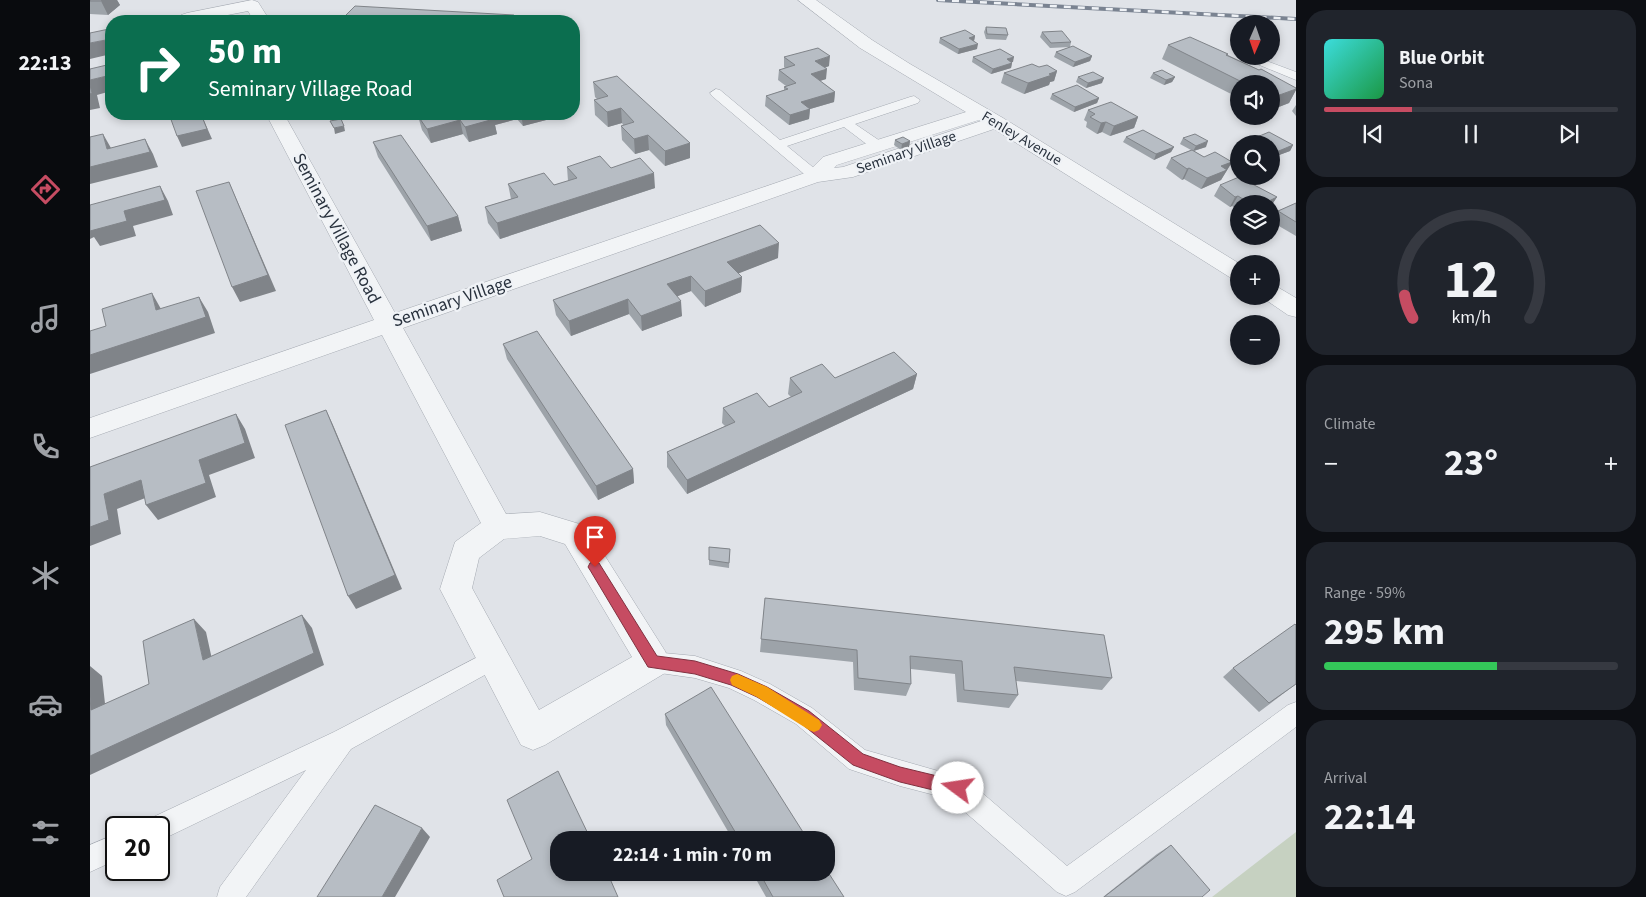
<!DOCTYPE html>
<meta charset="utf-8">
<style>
body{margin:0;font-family:"Source Sans 3",sans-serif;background:#20242c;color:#f1f3f6;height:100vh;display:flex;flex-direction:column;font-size:19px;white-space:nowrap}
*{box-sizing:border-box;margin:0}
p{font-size:16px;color:#9ea1a6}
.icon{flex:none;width:28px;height:28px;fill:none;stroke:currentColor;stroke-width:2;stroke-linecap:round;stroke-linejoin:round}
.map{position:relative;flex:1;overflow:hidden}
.panel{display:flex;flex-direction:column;gap:10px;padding:10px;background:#0d0f14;width:350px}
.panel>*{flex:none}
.hud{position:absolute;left:15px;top:15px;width:475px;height:105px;border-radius:20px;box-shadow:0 2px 8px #0003;background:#0b6e4f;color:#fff;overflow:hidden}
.needle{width:32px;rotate:182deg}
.controls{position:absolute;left:1140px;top:15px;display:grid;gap:10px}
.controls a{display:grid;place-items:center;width:50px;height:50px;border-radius:50%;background:#171b24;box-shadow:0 2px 8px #0003;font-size:25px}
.speed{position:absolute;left:15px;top:816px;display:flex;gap:10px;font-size:25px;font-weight:700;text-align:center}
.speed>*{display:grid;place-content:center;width:65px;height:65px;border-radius:50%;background:#171b24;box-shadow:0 2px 8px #0003;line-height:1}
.speed .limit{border:2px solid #111;border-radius:8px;background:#fff;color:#111}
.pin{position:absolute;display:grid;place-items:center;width:42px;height:42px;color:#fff;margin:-51px -21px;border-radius:50% 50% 50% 0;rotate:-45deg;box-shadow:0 0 5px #0007}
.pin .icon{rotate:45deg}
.me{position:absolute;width:55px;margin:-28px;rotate:284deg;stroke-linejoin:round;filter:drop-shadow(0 0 4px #0008)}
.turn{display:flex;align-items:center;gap:18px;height:105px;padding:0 20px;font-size:22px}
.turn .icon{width:65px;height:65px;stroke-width:2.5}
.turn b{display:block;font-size:35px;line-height:42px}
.big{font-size:38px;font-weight:700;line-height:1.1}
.panel .card{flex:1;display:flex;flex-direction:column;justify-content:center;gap:8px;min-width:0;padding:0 18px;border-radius:20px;background:#20242c}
.panel .dial{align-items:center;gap:0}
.dial svg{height:130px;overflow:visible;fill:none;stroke:#363941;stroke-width:7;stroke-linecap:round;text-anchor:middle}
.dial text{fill:#f1f3f6;stroke:none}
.song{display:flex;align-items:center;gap:15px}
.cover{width:60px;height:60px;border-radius:8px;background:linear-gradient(135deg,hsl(180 70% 55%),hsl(140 70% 35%))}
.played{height:5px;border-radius:2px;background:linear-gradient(90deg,#c64c62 30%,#363941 30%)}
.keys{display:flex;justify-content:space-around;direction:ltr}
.heat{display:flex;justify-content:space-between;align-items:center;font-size:28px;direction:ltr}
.charge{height:8px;border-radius:4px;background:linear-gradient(90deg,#34c759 59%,#363941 0)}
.trip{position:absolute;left:460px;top:831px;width:285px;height:50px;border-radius:20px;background:#171b24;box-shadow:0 2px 8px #0003;font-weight:700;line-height:50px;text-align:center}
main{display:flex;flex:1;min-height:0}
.dock{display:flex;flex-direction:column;width:90px;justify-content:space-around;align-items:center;background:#090b0e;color:#9ea1a6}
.dock .icon{width:35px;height:35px}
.dock .current{color:#c64c62}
.dock b{font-size:22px;color:#f1f3f6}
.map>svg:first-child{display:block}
</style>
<main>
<nav class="dock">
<b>22:13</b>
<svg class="icon current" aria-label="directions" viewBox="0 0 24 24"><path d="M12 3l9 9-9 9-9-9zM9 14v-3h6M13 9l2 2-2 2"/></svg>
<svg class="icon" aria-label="music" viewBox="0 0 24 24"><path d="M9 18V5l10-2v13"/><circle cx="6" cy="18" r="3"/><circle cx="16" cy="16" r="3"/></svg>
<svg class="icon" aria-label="phone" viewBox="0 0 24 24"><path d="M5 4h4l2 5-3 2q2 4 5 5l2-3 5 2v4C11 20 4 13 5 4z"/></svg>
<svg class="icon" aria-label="climate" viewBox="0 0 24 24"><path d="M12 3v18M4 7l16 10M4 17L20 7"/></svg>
<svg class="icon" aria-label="car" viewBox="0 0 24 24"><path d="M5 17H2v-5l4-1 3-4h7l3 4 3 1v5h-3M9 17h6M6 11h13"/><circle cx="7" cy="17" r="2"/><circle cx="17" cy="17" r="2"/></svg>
<svg class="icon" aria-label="filters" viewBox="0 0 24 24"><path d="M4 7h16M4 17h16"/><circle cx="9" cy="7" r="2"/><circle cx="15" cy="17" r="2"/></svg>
</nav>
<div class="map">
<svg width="1206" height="897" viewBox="0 0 1206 897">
<rect width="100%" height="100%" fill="#e0e3e8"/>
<path fill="#c6d1c1" d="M1206,832V897H1122Z"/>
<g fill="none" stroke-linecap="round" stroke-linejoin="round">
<defs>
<path id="lane" d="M1171,59L1206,72V80L1167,64L1165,62Z
M626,89L630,90L690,140L820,97L824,96L830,100L828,103L765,124L793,143L795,146L793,149H783L754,127L697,146L730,173L732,176L730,179H720L622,96L620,93Z
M403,649L411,652L414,659L411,666L261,749L156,897H127L130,887L216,770L69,841V828H55L59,819L244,732Z
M563,652L605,656L651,671L680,684L722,708L775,750L876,779L977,866L1198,705L1206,702V727L985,892L976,896L967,892L860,799L810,786L759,769L706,724L664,700L639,688L605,678L563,672L555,669L552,662L555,655Z
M26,834V860L0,872V845Z"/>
<path id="street" d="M162,0L168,2L180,21H164L158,11L107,21H91L89,18L91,15L97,13Z
M708,0H726L782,40L820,64L913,118L1150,264H1149V280L1141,278L904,129L763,177L728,182L313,328L416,514L450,512L496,526L575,651L580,662L575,673L455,745L443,750L431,745L350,589L365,542L391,523L292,335L0,438V418L284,320L176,114H194L305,313L718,172L733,157L876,112L770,48ZM889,120L891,121L753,167L744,168L747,165ZM450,536L475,544L542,657L449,710L382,588L389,558L414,539Z
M1181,285L1189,288L1206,298V317L1198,315L1173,298L1171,296H1181Z"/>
</defs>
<use href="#lane" stroke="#a5aab2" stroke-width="1"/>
<use href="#street" stroke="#a5aab2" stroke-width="1"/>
<use href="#lane" fill="#f2f4f6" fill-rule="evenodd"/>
<use href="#street" fill="#f2f4f6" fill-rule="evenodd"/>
<defs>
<path id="rail" d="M848,0L1206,19"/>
</defs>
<use href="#rail" stroke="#7a8391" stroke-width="4"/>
<use href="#rail" stroke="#eff2f6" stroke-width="2.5" stroke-dasharray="7" stroke-linecap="butt"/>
</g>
<path fill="#9da3a9" d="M0,0H27L30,5L18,15L0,14Z
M424,15L425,21H257L255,16Z
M896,27L918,35L916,40L896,39L894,32Z
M952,32L981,42L980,47L1002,56L1000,61L983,67L964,57L966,52L980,47L960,48L950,37Z
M885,36L884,41L887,49L868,54L849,43L850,38Z
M1078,45L1138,54V55L1206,88V90L1199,103L1181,110V84H1149V98L1072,59Z
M694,57L739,66L735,68L736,79L730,81L745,92L744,102L720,109L719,119L699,125L675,106L676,96L694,90V87L696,86L688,80L689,70L695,68L694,67Z
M883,57L923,62H922V63L921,68L901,74L882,62Z
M949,67L967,71L964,81L960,82L959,85L934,94L911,83L914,73Z
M1063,73L1085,77L1082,82L1074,85L1060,78Z
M988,77L1012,83L996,88L986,82Z
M503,82L600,143V158L575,166L559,150L545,154L532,140L531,126L533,125L532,123L518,127L505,115L504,100L507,99L505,97Z
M962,94L1009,98L1007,103L984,112L960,99Z
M1206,105V116L1202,111Z
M998,110L1048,117L1044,128L1020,136L1012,132L1007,134L996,127L997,122L994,120Z
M335,114H459L460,119L433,126L427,119L405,125L407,134L379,142L373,134L341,143L332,130L328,116Z
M1036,137L1084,147L1081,152L1064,160L1033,142Z
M1093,138L1116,147L1104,151L1114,157L1142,162L1131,180L1111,189L1094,179L1092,180L1076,168L1081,158L1101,150L1090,144Z
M805,140L820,141L819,147L811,150L804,145Z
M1160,140L1203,145L1200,151L1181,158V144H1158Z
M283,142L368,216L372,231L341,241L288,157Z
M477,167L521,168L565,188L410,239L398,223L395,207L421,199L418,184L464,185L478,181Z
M1130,185L1187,197L1181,206V204H1149V211L1142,206L1140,207L1124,196Z
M1206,203V236L1182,222L1188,211Z
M688,258L648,273L652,277L651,292L615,307L601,291L587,296L592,316L552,331L539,314L481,336L466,315L463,300Z
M413,344L543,469L544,483L508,500L417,359Z
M827,374L823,389L597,494L577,467V452L635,426L632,423L633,408L679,407L701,397L698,394L700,378H745Z
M619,547L640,549L639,568L619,565Z
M675,598L1022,678L1012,690L926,681L928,695L919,708L867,702L865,674L821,669V684L816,696L764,690L763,662L670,652Z
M1206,625V684L1169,712L1133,677L1143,668Z
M575,714L718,840H643L576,725Z
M1081,845L1112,897H1013L1067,854Z
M662,872H736L754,897H676Z"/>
<path fill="#808489" d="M12,0H27L30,5L18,15L11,1Z
M424,15L425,21H420Z
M885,36L884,41L879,38Z
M21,39V54L0,59V43Z
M888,44L887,49L868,54L869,49Z
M740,56L739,66L724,71L725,61Z
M1002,56L1000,61L983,67L985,62Z
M924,57L923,62L915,64L917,59Z
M922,63L921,68L901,74L903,69Z
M737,69L736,79L720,84L721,74Z
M967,71L964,81L960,82L959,85L934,94L938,83L959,74Z
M21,75V91L7,95L10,108L0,110V80Z
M1085,77L1082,82L1074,85L1076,80Z
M1014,78L1012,83L996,88L998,83Z
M1206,89V90L1199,103L1181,110V103L1184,97Z
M745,92L744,102L720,109L719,119L699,125L700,115L711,102Z
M1009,98L1007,103L984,112L985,107Z
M531,108L532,123L518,127L517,112Z
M111,114L122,139L92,147L87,136Z
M399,114H426L427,119L405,125L407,134L379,142L375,127Z
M431,114H459L460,119L433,126Z
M1048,117L1044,128L1020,136L1024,126Z
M370,120L373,134L341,143L337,129Z
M1016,122L1012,132L1007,134L1011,123Z
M254,126L255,131L245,134L244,128Z
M13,134L21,148L55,139L63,154L68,167L0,184V167L17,149Z
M558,135L559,150L545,154L544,139Z
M820,141L819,147L811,150L812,144Z
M1118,141L1116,147L1103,151L1106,146Z
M600,143V158L575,166V151Z
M1203,145L1200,151L1181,158L1184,153Z
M1084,147L1081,152L1064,160L1066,154Z
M1142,162L1131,180L1111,189L1117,178L1131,166Z
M1099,168L1094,179L1092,180L1097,169Z
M564,173L565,188L410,239L407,223Z
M139,182L186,291L150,302L142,287Z
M70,186L78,201L83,215L43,226L46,236L10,246L4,237L0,239V224L34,211Z
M1148,196L1142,206L1140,207L1145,197Z
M1187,197L1181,206V204H1173Z
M368,216L372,231L341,241L337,226Z
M689,243L688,258L637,278V262Z
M601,276V291L578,300L577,284Z
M652,277L651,292L615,307V291Z
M62,293L71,309L66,310Z
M109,297L118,312L125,333L0,374V355Z
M538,299L539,314L481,336L479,321Z
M591,301L592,316L552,331L551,316Z
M827,374L823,389L597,494V480Z
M236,410L243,425L312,589L266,609L258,596Z
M146,414L155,429L165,458L119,475L126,497L68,520L56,505L109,460Z
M543,469L544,483L508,500L506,486Z
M51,480L63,495L27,509L31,534L0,546V527L14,494Z
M212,615L222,628L234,665L0,775V756Z
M104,619L116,632L125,673L113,660Z
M0,666L12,676L17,722L1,710L0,697Z
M332,828L340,837L305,897H292Z"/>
<path fill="#b7bdc4" stroke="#808489" d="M0,0H12L11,1H0Z
M265,6L424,15L420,21H342L327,20V21H295L297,19L255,16Z
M896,27L916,28L918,35L897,34Z
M19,29L21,39L0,43V33Z
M875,30L885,36L879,38L888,44L869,49L850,38Z
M972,31L981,42L961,43L952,32Z
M1100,37L1138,54L1136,55L1169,70L1171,69L1206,88V89L1184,97L1181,96V84H1156L1078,45Z
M983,46L1002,56L985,62L966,52Z
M728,48L740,56L725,61L737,69L721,74L745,92L711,102L720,109L700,115L676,96L698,89L694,87L706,83L689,70L705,65L694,57Z
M910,49L924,57L917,59L922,63L903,69L883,57Z
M21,64V75L0,80V69Z
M942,64L949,67L957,65L967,71L959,74L962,75L938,83L914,73Z
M1072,70L1085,77L1076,80L1063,73Z
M1003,72L1014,78L998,83L988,77Z
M527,76L600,143L575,151L558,135L544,139L531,126L544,122L531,108L517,112L504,100L518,96L503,82Z
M0,85L2,93L0,94Z
M987,85L1009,98L985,107L962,94Z
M1021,102L1048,117L1024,126L1016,122L1011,123L1000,117L1005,114L998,110Z
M79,114H111L117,129L87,136Z
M335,114H400L404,119L375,127L370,120L337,129L328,116Z
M251,119L254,126L244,128L240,121Z
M1053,130L1084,147L1066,154L1036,137Z
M1179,132L1203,145L1184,153L1181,151V144H1167L1160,140Z
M13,134L17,149L55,139L60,152L0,167V137Z
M1105,134L1118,141L1106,146L1093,138Z
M311,135L368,216L337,226L283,142Z
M813,137L820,141L812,144L805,140Z
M1102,150L1114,157L1125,152L1142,162L1131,166L1137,170L1117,178L1099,168L1097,169L1081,158Z
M510,156L521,168L550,158L564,173L407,223L395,207L428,197L418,184L454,173L464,185L487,178L477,167Z
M1149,177L1187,197L1173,204H1161L1148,196L1145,197L1130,185Z
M139,182L178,275L142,287L106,191Z
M70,186L75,200L34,211L37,221L0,231V205Z
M1206,203V222L1188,211Z
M670,225L689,243L637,262L652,277L615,291L601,276L577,284L591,301L551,316L538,299L479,321L463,300Z
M62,293L66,310L109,297L116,317L0,355V331L16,326L12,309Z
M447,331L543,469L506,486L413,344Z
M804,352L827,374L597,480L577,452L645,422L633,408L667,393L679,407L712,392L700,378L732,364L745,378Z
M236,410L305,575L258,596L195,425Z
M146,414L155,443L109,460L116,483L56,505L51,480L14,494L19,520L0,527V467Z
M619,547L640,549L639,563L619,560Z
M675,598L1014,635L1022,678L924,667L928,695L874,690L872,661L820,656L821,684L768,678L767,650L671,639Z
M212,615L224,653L0,756V697L1,710L59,684L53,641L104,619L113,660Z
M1205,624L1206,625V684L1179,703L1143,668Z
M621,687L718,840H650L575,714Z
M468,771L501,840H469V872H517L528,897H414L407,880L442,859L417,800Z
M285,805L332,828L292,897H227Z
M1081,845L1120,890L1112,897H1014Z
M736,869L754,897H683L669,872H736Z"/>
<path fill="#c64c62" stroke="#813140" d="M505,561L509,563L567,656L605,661L648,674L677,687L719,711L773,754L810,767L868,781L873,783L875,788L873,794L868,796L810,782L763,765L708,721L667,697L641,685L605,674L558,667L500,570L498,567L500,563Z"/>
<path fill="#f59e0b" d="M647,674L677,687L729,720L732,725L729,730L724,732L719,730L667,697L642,685L640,680L642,676Z"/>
<g text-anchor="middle" stroke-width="4.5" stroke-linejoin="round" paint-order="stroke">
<g font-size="15" fill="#29323e" stroke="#eff2f6">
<text transform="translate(932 138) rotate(31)" y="5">Fenley Avenue</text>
<text transform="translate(816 152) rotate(-19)" y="5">Seminary Village</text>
</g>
<g font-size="18" fill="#29323e" stroke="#eff2f6">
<text transform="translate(247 228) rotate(62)" y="6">Seminary Village Road</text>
<text transform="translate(362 301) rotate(-19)" y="6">Seminary Village</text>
</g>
</g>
</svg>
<div class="controls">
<a><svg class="needle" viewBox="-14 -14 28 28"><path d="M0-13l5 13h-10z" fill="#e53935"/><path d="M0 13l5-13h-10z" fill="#9ea1a6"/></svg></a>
<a><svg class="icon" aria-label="sound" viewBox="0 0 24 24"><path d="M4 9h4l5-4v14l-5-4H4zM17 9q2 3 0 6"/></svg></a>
<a><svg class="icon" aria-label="search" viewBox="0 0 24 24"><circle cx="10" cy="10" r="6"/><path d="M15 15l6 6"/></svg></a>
<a><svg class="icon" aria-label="layers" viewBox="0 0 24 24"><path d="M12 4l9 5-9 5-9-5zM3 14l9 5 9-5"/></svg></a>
<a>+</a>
<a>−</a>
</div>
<div class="speed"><div class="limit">20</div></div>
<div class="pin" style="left:505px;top:567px;background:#d93025"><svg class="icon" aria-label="arrive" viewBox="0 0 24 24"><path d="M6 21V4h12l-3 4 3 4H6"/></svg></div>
<svg class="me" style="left:868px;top:788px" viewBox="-20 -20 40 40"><circle r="19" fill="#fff"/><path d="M0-13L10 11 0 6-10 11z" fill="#c64c62"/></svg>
<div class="trip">22:14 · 1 min · 70 m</div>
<div class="hud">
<div class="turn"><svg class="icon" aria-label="right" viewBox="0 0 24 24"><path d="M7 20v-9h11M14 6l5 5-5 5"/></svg><div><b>50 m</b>Seminary Village Road</div></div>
</div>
</div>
<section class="panel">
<div class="card">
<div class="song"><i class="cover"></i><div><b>Blue Orbit</b><p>Sona</p></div></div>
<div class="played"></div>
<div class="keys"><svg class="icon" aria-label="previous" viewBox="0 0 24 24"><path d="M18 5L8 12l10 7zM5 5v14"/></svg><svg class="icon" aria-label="pause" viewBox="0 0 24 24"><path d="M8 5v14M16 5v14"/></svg><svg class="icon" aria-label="next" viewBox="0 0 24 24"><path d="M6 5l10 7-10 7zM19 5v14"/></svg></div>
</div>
<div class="card dial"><svg viewBox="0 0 100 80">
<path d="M14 69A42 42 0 1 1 86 69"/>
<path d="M14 69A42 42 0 0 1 9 55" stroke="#c64c62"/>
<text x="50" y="56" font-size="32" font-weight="700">12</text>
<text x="50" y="72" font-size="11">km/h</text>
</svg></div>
<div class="card"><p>Climate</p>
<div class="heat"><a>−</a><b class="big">23°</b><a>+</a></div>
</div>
<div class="card"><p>Range · 59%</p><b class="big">295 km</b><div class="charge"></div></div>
<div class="card"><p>Arrival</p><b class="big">22:14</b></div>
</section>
</main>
